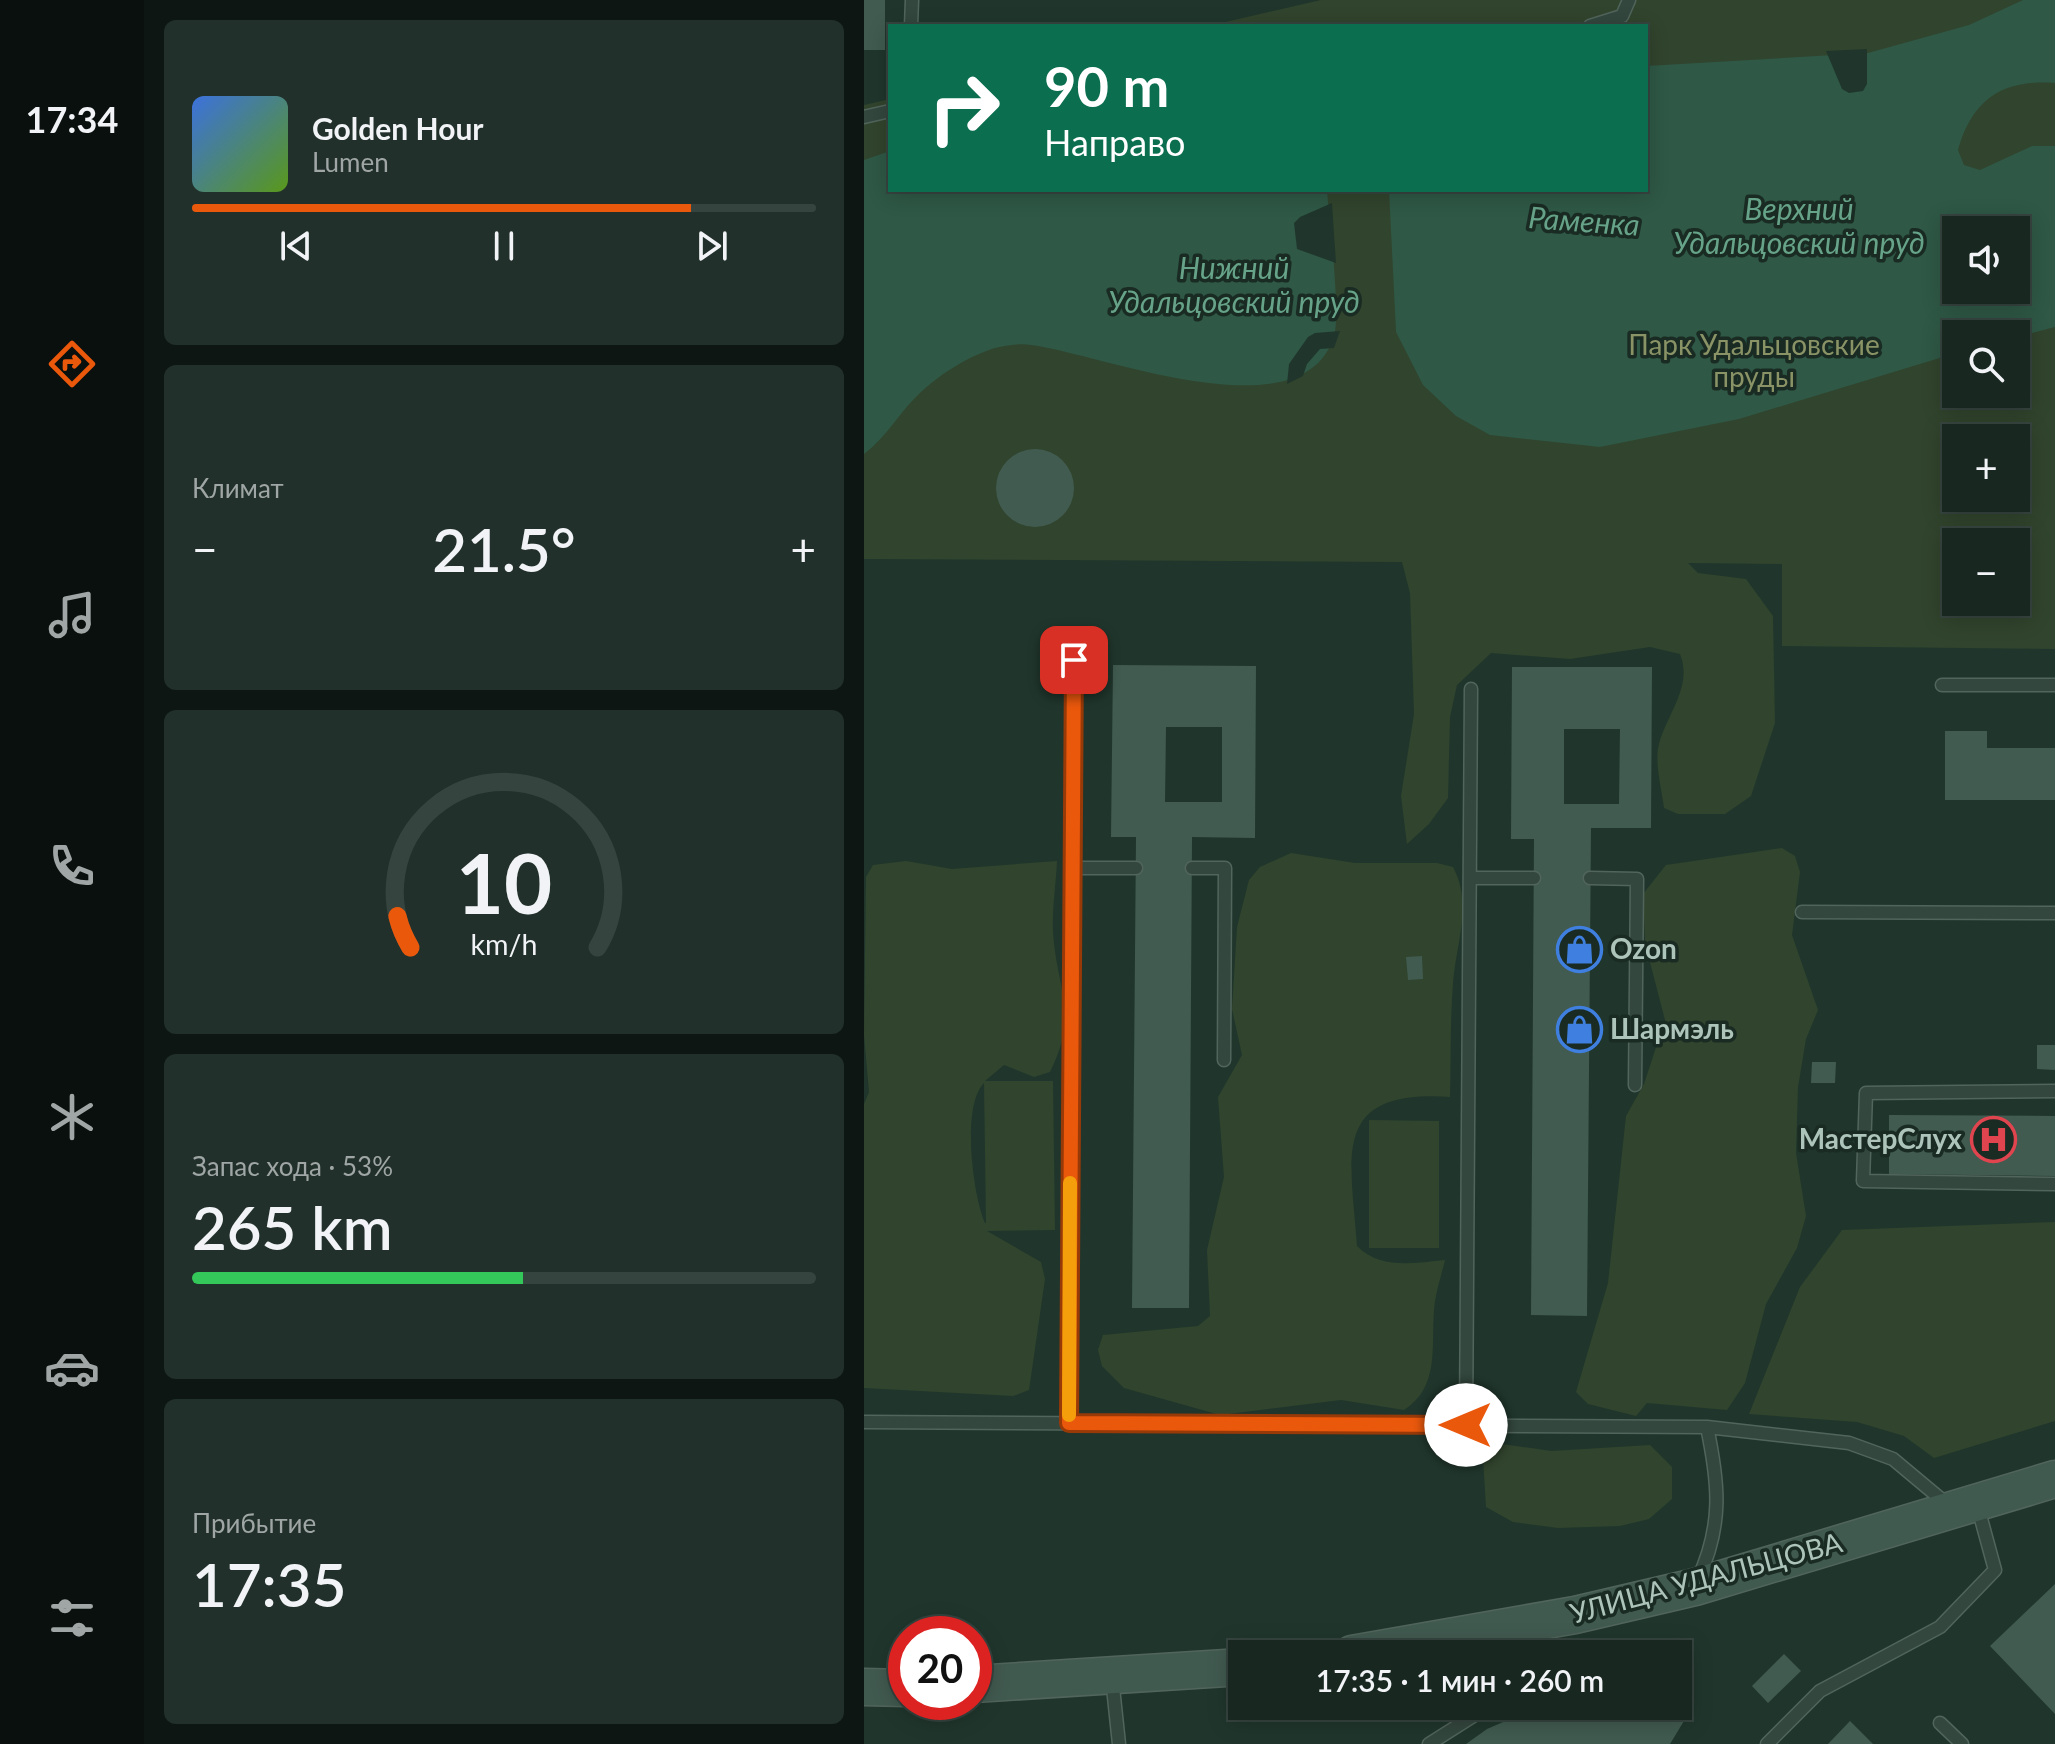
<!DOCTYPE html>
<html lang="ru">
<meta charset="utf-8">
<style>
body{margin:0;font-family:Lato,sans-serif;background:#21302a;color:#f1f3f6;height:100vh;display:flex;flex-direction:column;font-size:30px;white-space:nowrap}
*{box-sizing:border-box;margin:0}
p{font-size:26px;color:#9fa6a5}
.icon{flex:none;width:44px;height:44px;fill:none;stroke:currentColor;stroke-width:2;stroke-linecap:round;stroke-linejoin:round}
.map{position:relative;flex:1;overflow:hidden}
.side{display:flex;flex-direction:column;gap:20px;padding:20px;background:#0d1612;width:720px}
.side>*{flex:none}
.hud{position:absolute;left:24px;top:24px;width:760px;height:168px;border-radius:0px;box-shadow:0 4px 20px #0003,0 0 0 2px #36443f;background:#0b6e4f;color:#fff;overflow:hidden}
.controls{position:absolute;left:1078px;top:216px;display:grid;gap:16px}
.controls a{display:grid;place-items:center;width:88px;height:88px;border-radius:0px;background:#182821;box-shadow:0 4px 20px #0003,0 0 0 2px #36443f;font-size:40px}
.speed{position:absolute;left:24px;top:1616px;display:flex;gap:16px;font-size:40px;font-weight:700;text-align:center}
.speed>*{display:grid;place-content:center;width:104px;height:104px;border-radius:50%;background:#182821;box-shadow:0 4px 20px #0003,0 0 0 2px #36443f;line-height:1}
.speed .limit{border:12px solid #d22;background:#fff;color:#111}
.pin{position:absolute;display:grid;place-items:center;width:68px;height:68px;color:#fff;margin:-34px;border-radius:16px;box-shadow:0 4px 12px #0006}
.me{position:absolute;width:88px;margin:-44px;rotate:270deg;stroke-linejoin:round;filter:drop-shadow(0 0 6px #0008)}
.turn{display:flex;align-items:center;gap:28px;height:168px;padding:0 24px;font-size:36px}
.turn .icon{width:104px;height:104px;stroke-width:2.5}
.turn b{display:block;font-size:56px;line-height:68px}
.big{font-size:60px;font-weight:600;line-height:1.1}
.side .card{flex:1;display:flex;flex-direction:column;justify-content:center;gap:12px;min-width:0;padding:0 28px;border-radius:12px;background:#21302a}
.side .dial{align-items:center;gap:0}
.dial svg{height:208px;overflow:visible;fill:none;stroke:#36443f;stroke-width:7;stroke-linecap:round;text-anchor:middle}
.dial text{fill:#f1f3f6;stroke:none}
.song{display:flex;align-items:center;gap:24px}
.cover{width:96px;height:96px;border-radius:12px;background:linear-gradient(135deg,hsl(220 70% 55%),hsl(90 70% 35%))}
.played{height:8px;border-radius:4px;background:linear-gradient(90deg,#ea580c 80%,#36443f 80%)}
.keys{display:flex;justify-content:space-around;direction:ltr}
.heat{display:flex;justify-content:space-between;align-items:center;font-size:44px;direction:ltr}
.charge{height:12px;border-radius:6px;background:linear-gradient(90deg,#34c759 53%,#36443f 0)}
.trip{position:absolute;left:364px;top:1640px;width:464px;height:80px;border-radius:0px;background:#182821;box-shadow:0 4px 20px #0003,0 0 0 2px #36443f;font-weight:600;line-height:80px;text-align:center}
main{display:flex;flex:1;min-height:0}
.tab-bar{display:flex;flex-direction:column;width:144px;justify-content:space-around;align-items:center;background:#0a100d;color:#9fa6a5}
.tab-bar .icon{width:56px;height:56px}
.tab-bar .selected{color:#ea580c}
.tab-bar b{font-size:36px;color:#f1f3f6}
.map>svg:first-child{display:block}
</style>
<main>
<nav class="tab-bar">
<b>17:34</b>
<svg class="icon selected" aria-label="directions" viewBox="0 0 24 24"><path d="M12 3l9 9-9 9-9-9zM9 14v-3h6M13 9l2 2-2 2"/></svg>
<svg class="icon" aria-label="music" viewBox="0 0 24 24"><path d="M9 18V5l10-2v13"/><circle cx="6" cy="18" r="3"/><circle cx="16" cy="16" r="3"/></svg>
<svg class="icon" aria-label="phone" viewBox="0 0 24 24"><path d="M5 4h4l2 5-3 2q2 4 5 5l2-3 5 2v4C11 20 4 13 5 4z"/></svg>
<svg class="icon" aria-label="climate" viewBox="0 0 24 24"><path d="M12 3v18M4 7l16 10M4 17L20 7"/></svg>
<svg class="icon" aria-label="car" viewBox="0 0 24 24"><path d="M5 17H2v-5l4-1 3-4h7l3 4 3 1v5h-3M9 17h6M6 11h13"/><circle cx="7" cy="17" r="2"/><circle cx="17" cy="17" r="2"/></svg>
<svg class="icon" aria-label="filters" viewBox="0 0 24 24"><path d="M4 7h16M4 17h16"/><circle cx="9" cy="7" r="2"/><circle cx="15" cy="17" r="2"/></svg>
</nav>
<section class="side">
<div class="card">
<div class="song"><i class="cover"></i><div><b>Golden Hour</b><p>Lumen</p></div></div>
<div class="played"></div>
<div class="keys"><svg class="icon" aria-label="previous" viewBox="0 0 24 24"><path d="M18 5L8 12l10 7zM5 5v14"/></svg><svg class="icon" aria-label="pause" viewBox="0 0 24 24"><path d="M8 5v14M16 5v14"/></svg><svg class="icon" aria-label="next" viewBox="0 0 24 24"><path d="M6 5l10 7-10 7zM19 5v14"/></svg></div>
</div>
<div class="card"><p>Климат</p>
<div class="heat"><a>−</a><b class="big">21.5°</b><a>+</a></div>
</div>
<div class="card dial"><svg viewBox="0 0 100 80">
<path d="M14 69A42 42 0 1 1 86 69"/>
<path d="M14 69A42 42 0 0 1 9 57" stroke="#ea580c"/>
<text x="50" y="56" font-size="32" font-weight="700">10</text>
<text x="50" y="72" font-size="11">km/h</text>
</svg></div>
<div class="card"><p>Запас хода · 53%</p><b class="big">265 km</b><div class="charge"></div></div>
<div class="card"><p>Прибытие</p><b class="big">17:35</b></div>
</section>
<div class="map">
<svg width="1191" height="1744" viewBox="0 0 1191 1744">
<rect width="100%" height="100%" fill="#20362c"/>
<path fill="#31442d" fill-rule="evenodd" d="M457,0H1191V649L918,646V564L824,563L834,573L882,579L909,616L911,723L887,796L861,814H814L800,808C798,790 790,762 795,744C803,714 829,686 816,654L786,647L706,659L627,653L593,685L586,717L584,798L565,824L543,844L537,796L550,714L546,593L538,562L0,559V105L26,99V190H782V26H344ZM1092,230H1152V290H1092ZM1092,334H1152V394H1092ZM1092,438H1152V498H1092ZM1092,542H1152V602H1092Z
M918,848L931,856L936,872L928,935L954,1010L942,1039L934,1087L932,1153L942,1216L933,1248L902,1304L881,1383L863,1410L783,1403L772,1416L724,1404L712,1392L744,1283L762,1116L780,1084L801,1020L781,943L779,894L802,865Z
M427,853L491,863H573L589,867C609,904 592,944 589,983C586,1021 587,1059 586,1097C465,1089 487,1157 493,1246C517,1270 550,1263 581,1260C577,1277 571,1294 570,1311C567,1347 576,1387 540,1410L477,1400L356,1415L260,1388L238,1366L234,1350L239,1335L334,1326L346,1316L343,1250L360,1177L354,1097L378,1055L368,1009L373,927L385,880L396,867Z
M42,861L88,869L193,861C192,884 188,908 189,931C192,988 216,1013 186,1072L170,1077L140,1065L121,1081H189L191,1230L123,1231L177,1262L181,1279L165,1390L149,1396L0,1388V1104L5,1092L0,1035L2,877L9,865ZM120,1083L122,1223H121C109,1196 97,1106 120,1083Z
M505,1120L575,1121V1248H505Z
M1191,1222V1421L1070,1458L1040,1436L993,1422L885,1414L936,1287L978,1230Z
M618,1441L687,1451L786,1445L808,1467V1499L785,1519L756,1526L694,1528L649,1522L622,1507Z"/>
<path fill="#2f5846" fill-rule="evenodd" d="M1159,0H1191V83C1138,79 1108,100 1094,150L1100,165L1116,170L1168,146H1191V327L1152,337V334H1092V353L875,419L736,447L626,435L592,416L559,385L532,332L525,190H782V66L1004,53L1105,25ZM1092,230H1152V290H1092Z
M26,151V190H463C465,219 477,313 470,336C440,437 234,353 167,345C155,343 135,346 125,350C102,358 75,375 57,392C36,411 23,437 0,454V160Z"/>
<path fill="#20362c" d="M1003,49V84L999,91L985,93L978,89L962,51Z
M468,203L470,234L472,263L433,249L430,223L436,217Z
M476,331L470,348L456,349L443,364L439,376L423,384L425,364L444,337L451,333Z"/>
<path fill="#415b50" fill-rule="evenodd" d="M0,0H21V50H0Z
M132 488a39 39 0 1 1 78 0a39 39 0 1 1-78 0Z
M249,665L392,666L391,838L328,837L325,1308H268L272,837H247ZM302,727H358V802H301Z
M648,667H788L787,828H727L723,1316L667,1315L670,839H647ZM700,729H756L755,804H700Z
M1081,731H1123V748H1191V800H1081Z
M558,956L559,979L544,980L542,957Z
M1173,1045H1191V1070L1173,1069Z
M948,1062H972L971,1083H947Z
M1025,1115L1191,1116V1176L1025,1174Z
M1191,1584V1714L1126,1646Z
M920,1654L937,1671L904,1703L888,1686Z
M698,1706H759L803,1717L811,1713L820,1721L806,1744H602L623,1729L653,1716Z
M986,1721L1009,1744H964Z"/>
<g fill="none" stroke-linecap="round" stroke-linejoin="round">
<defs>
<path id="lane" d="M47,26L48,0
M726,26L758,16L765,0
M0,117L26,111
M1078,685H1191
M208,868L210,660
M328,868H361L360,1060
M606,878H670
M726,878L773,879L771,1085
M938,912L1191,913
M1191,1091L1002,1093L999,1181L1191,1184
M0,1422L843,1427L985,1443L1029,1459L1084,1505
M205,1423L208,868H272
M602,1425L607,689
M834,1579C859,1525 855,1484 843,1427
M814,1663L822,1662
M248,1678L255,1744
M1076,1723L1098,1744
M565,1744L625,1706
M903,1744L956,1691L1076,1627L1131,1570L1113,1504"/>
<path id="secondary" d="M488,1654L711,1615L831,1587L1191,1479
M110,1684L378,1667
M0,1687L42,1688"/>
</defs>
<use href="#lane" stroke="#51655c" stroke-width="15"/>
<use href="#secondary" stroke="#51655c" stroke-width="39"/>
<use href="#lane" stroke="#33473e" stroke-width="12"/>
<use href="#secondary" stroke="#415a50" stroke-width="36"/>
</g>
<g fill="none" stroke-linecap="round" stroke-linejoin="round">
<defs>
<path id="route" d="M210,660L205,1423L602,1425"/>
</defs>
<use href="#route" stroke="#983908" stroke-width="20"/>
<use href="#route" stroke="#ea580c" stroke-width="14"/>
<path stroke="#f59e0b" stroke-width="14" d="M205,1415L206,1183"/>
</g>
<defs>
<symbol id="shop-ring" viewBox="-11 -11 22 22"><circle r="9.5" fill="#192b23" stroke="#3f7fe0" stroke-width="1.5"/><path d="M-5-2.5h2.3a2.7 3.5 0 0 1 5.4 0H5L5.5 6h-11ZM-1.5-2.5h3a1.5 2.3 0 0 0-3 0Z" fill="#3f7fe0"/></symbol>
<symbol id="hospital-ring" viewBox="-11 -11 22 22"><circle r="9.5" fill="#192b23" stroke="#e0444e" stroke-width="1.5"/><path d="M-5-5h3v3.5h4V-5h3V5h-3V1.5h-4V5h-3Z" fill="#e0444e"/></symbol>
</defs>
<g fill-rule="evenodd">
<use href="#shop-ring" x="690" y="924" width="51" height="51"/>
<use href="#shop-ring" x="690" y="1004" width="51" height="51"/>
<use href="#hospital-ring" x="1104" y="1114" width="51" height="51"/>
</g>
<g text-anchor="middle" stroke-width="7" stroke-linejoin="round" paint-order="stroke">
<g font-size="28" fill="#8a9366" stroke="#192b23">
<text x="890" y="355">Парк Удальцовские<tspan x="890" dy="32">пруды</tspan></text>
</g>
<g font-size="28" font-weight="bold" fill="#adc4bb" stroke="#192b23" text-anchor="start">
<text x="746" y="959">Ozon</text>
<text x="746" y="1039">Шармэль</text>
<text x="1098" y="1149" text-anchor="end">МастерСлух</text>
</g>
<g font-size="28" fill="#adc4bb" stroke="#192b23">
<text transform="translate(842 1578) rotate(-15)" y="10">УЛИЦА УДАЛЬЦОВА</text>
</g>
<g font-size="30" font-style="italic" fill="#66a388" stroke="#192b23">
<text x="935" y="220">Верхний<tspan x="935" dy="34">Удальцовский пруд</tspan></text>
<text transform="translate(720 222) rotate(4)" y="10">Раменка</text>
<text x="370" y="279">Нижний<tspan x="370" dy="34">Удальцовский пруд</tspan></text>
</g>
</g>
</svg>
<div class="controls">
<a><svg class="icon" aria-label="sound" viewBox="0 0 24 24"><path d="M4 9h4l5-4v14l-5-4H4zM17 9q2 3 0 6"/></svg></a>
<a><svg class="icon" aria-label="search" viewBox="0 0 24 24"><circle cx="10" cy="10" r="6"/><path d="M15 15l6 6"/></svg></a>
<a>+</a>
<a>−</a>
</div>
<div class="speed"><div class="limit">20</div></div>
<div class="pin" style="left:210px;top:660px;background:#d93025"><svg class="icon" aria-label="arrive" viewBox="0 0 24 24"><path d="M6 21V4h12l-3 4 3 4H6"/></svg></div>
<svg class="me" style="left:602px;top:1425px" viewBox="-20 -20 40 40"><circle r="19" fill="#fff"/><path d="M0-13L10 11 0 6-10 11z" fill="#ea580c"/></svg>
<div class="trip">17:35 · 1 мин · 260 m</div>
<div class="hud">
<div class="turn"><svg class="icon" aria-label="right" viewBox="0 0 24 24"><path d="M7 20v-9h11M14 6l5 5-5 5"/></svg><div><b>90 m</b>Направо</div></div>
</div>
</div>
</main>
